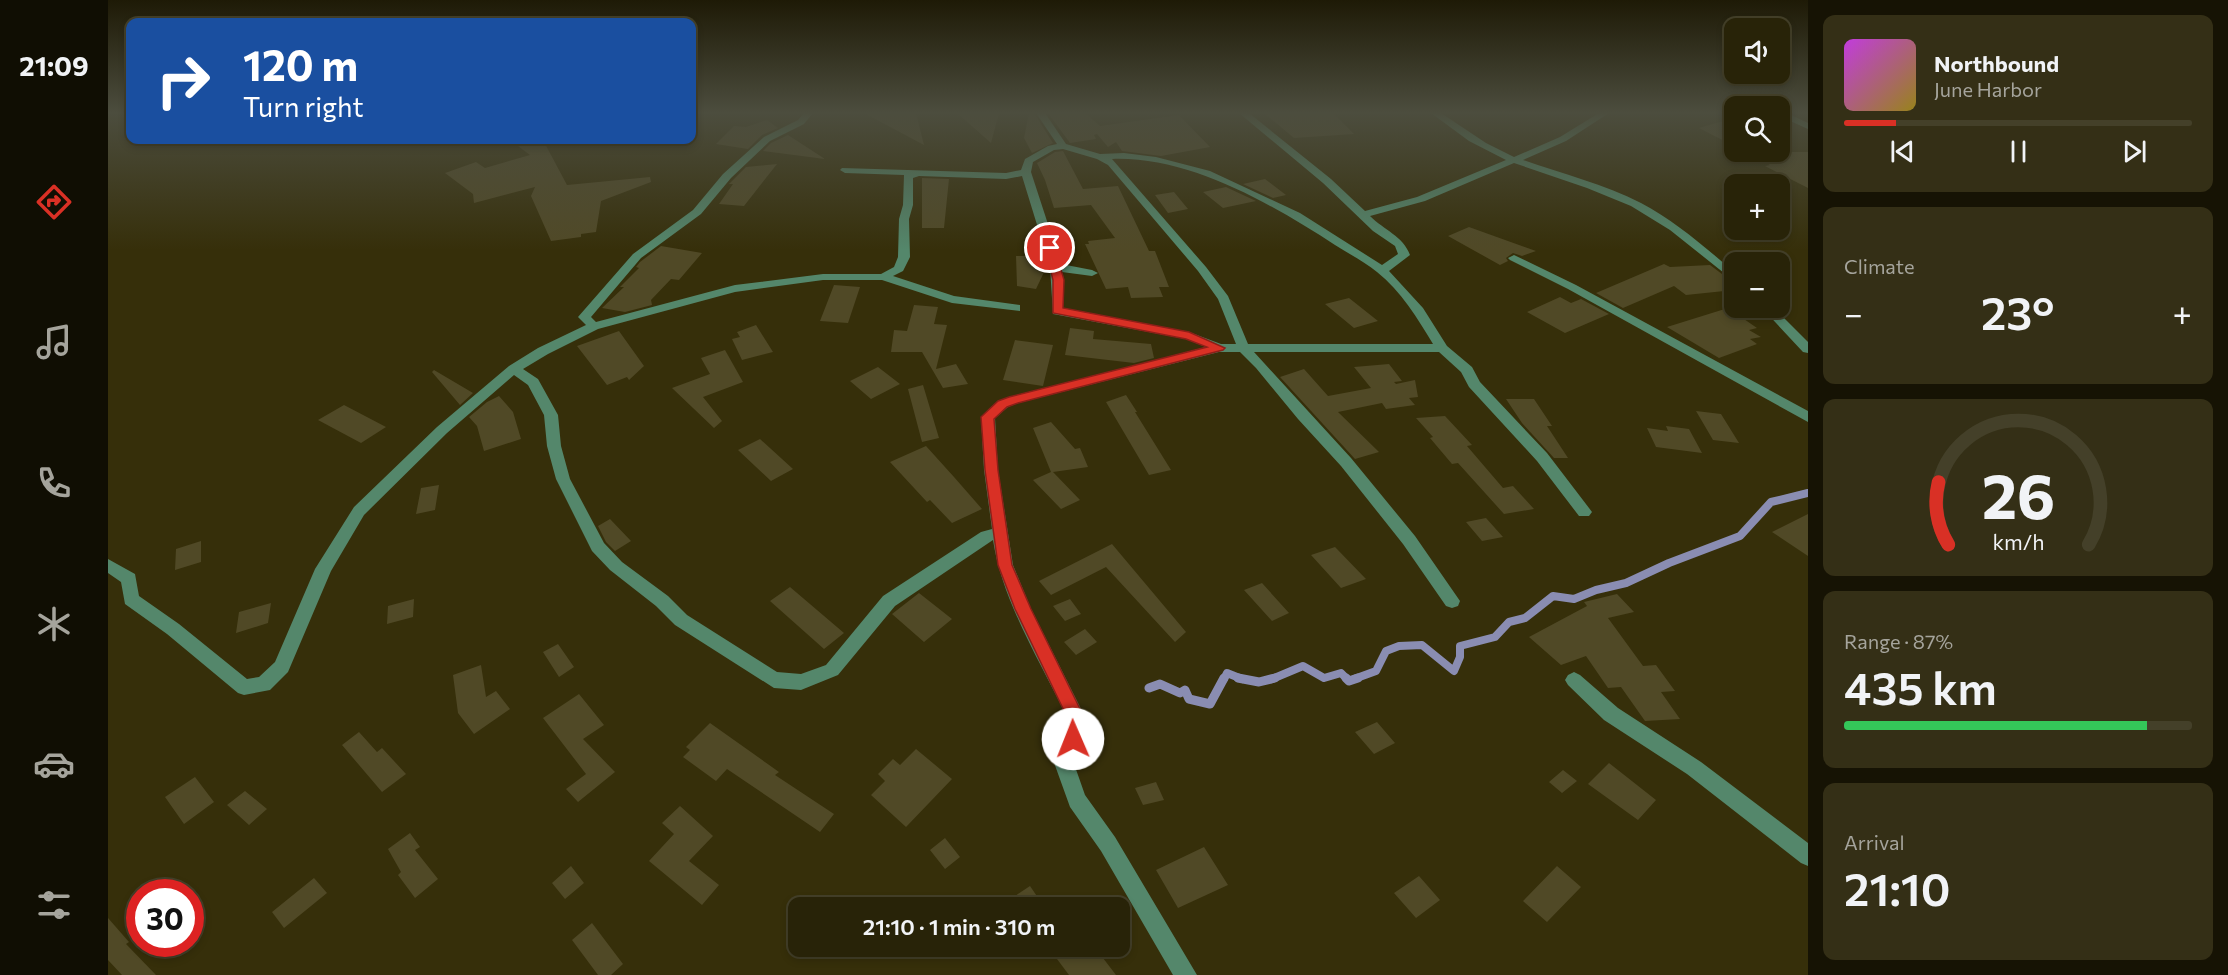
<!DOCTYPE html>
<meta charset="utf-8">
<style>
body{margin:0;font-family:Commissioner,sans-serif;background:#342f16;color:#f1f3f6;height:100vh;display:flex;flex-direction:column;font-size:22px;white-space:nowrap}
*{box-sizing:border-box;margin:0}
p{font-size:20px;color:#a5a49c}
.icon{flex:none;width:33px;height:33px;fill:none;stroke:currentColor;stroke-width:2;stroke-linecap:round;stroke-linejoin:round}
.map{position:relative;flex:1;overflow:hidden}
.sheet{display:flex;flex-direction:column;gap:15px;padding:15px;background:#161304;width:420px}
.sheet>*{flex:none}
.hud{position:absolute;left:18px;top:18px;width:570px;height:126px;border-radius:12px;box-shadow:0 3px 9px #0003,0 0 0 2px #444029;background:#1a4fa0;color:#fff;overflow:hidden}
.tools{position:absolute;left:1616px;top:18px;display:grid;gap:12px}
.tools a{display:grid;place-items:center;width:66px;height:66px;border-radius:12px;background:#282308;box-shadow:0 3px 9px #0003,0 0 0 2px #444029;font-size:30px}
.speed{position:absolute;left:18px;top:879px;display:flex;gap:12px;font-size:30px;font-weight:700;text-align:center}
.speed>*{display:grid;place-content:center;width:78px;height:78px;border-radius:50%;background:#282308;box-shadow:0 3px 9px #0003,0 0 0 2px #444029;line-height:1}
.speed .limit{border:9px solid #d22;background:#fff;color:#111}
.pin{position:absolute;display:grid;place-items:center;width:51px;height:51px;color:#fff;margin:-26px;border:3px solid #fff;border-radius:50%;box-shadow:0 2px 6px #0007}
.me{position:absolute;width:66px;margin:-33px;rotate:359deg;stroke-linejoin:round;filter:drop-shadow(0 0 4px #0008)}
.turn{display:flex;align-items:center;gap:21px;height:126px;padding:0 18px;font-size:27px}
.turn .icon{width:78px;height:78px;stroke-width:2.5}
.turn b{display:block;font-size:42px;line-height:51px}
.big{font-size:45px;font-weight:600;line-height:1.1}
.sheet .card{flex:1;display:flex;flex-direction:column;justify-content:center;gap:9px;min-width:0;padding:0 21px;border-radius:12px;background:#342f16}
.sheet .dial{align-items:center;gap:0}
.dial svg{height:156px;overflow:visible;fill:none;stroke:#444029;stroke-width:7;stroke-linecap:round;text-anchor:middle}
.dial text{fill:#f1f3f6;stroke:none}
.song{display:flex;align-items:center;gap:18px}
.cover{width:72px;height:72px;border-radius:9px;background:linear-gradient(135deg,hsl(290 70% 55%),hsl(50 70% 35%))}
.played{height:6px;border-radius:3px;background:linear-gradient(90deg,#d93025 15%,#444029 15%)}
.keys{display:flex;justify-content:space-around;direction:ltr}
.heat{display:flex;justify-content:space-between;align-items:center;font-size:33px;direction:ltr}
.charge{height:9px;border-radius:4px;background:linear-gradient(90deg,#34c759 87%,#444029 0)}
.trip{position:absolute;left:680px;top:897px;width:342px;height:60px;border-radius:12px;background:#282308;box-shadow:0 3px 9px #0003,0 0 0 2px #444029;font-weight:600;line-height:60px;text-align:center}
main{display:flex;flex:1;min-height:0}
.menu{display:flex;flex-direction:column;width:108px;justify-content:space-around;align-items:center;background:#100e03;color:#a5a49c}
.menu .icon{width:42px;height:42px}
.menu .active{color:#d93025}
.menu b{font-size:27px;color:#f1f3f6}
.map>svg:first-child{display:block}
</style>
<main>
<nav class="menu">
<b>21:09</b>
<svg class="icon active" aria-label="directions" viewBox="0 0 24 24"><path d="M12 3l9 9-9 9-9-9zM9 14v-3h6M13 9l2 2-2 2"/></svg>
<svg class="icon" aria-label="music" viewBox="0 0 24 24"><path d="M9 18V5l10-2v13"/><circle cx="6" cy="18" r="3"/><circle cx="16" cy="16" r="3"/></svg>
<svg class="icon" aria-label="phone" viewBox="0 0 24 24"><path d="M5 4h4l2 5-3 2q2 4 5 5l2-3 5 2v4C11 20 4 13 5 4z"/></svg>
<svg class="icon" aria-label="climate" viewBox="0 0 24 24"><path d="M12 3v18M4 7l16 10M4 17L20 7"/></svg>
<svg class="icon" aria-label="car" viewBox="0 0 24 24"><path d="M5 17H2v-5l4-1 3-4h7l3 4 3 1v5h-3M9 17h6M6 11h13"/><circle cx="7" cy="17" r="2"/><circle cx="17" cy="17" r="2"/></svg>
<svg class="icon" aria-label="filters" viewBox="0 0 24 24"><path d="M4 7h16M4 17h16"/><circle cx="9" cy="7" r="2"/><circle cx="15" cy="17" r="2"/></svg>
</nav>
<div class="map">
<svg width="1700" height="975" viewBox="0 0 1700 975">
<rect width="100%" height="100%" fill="#362f0a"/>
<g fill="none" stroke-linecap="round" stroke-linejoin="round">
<path stroke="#8a8db2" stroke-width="8" d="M1116,679L1119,673L1134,679
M1164,679L1195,666L1216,678L1233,673L1239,679
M1246,679L1268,671L1278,651L1291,646L1314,645L1346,671L1352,657V646L1387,637L1401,622L1417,618L1445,596L1466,599L1488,590L1518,583L1561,563L1632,536L1663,502L1700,493"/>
<path stroke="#8a8db2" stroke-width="9" d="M1130,678L1151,682L1167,678
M1238,678L1241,681L1250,678
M1041,688L1052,684L1072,693L1077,690L1081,699L1102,704L1116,678"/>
</g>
<path fill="#504926" d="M756,113H808L816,145Z
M849,113H891L883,143Z
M921,113H926L945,143L924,153L916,138Z
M940,113H977L992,126L1071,115L1102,147L1053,156L1014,151L1008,142L1000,147L989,134L986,135L988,139L962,143Z
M1156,113H1225L1246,134L1186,138Z
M659,120L670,128L654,135L640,149L608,144L626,126L638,127Z
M1626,120V146L1591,128L1615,121Z
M680,135L717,159L655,151L663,143Z
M429,140H435L459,185L542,177L543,182L493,201L488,232L473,234V237L443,241L423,196L427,187L366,203L365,194L337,173L368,162L377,168L422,155L410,146Z
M955,151L975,189L1010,186L1041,251H1047L1061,287H1051L1055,297L1023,298L1020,287L998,289L977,244H981L980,241L1007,238L983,205L946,208L937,180L929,163L947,152Z
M1636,152H1700V188L1657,166L1662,165Z
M669,164L636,206L611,204L625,184H621L638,167Z
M814,178L841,179L836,228H814Z
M1157,179L1178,195L1165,198L1135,184Z
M1118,187L1120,188L1148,201L1115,208L1095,192Z
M1066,192L1080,209L1060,213L1047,195Z
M1361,227L1428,251L1414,256L1405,253L1398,258L1400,261L1392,265L1340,236Z
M553,246L594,253L571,280L563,279L543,300L544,305L517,312L494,308L516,287H512L531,268L528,267L532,262Z
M908,256H936L939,266L928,289L909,286Z
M1556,264L1562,267L1602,265L1626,283V290L1578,295L1566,286L1515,308L1488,293Z
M726,285L752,287L740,323L712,321Z
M1452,297L1463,303L1473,299L1501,314L1457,333L1419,312Z
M1241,298L1270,321L1246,328L1217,304Z
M806,305L830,307L826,324L839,325L828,369L848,364L860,384L835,388L814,352H783L786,330L799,331Z
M1620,308L1649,328L1641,330L1653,337L1642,339L1649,344L1611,358L1559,327Z
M648,325L665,352L634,360L624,339L632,337L629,332Z
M962,328L986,331L985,339L1043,344L1046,358L1026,363L957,355Z
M511,331L536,366L521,380L519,377L499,385L469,346Z
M907,340L945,345L935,386L895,380Z
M617,350L635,382L595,397L614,421L606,428L564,388L602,374L593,358Z
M1281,364L1294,381L1286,382L1288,384L1307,380L1310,397L1301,398L1307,405L1278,409L1274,403L1230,412L1271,452L1247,459L1172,377L1196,369L1220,396L1263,388L1246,367Z
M770,367L792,384L763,399L742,381Z
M326,370L365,393L352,405L324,372Z
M815,385L831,438L814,442L800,389Z
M1018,395L1029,412H1027L1063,470L1041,475L998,402Z
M391,396L405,412L413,439L376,451L369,426L361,417L379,402Z
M1398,399H1426L1444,426H1439L1460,458H1446L1414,423Z
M236,405L278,427L253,443L210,420Z
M1588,411L1613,414L1631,443L1605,440Z
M1337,416L1364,445L1359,446L1395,488L1405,486L1426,509L1396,514L1350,463L1344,464L1322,438L1325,437L1308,418Z
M943,422L967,449L972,448L980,467L945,472L972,500L953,509L925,480L943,472L925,428Z
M1558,426L1581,429L1594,453L1548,447L1539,428L1560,431Z
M652,439L685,469L663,481L630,450Z
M818,446L846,477L874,509L844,523L822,500L819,502L782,462Z
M331,485L327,510L308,514L313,488Z
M1700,514V556L1664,532Z
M1378,518L1395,537L1374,541L1358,522Z
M502,519L523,541L507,551L498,542L490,526Z
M93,541V562L67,570L68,549Z
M1004,544L1078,632L1067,642L998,567L943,595L931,581Z
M1227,547L1258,579L1233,588L1203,555Z
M1154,583L1181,613L1164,621L1136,590Z
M682,587L736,633L716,649L662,601Z
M811,593L844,619L816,642L784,614Z
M1509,594L1526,612L1500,618L1535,666L1548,665L1567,691L1553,692L1572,719L1537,721L1513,687L1500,688L1478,656L1453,665L1421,637L1479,606L1476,602Z
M306,599L305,617L279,624L280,606Z
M962,599L973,614L957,621L945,606Z
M163,603L160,623L128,633L131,612Z
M977,629L989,642L968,655L956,642Z
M450,644L466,667L451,677L435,652Z
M373,665L378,697L388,691L402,709L366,734L350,713L345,675Z
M471,694L496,725L475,739L507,772L470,802L458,789L478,774L435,718Z
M1269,722L1287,743L1266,754L1247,732Z
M602,723L671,772L667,775L726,814L712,832L619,769L608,781L575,757L582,750L578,747Z
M251,732L269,752L274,748L298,774L274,792L234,745Z
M808,749L844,779L798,827L763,795L777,781L770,774L785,759L792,765Z
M1501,763L1548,800L1530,820L1480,784Z
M1455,770L1469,781L1454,793L1441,782Z
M87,777L106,802L76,824L57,797Z
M1048,782L1056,800L1035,805L1027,788Z
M137,791L159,809L141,825L119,805Z
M572,806L605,836L581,861L611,885L594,905L541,861L566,834L554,823Z
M302,833L312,847L307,850L330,879L307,898L290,875L293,872L280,849Z
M837,838L852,857L837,869L822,850Z
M1096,847L1120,885L1070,908L1048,870Z
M463,866L476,883L457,899L444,883Z
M1449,866L1473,887L1439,922L1415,901Z
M1311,876L1332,900L1308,918L1286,893Z
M206,878L219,893L176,928L164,912Z
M922,886L937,908H889Z
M0,918L21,942L18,944L48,975H14L0,960Z
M484,923L515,964L503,975H490L464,940Z
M965,946H1010L995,958L1008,975H961L949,959Z"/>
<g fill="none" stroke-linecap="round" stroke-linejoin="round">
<path fill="#54876b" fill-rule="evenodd" d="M696,113H705L696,124L662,141L623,178L593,214L533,258L483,317L488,322L627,285L715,274H773L786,267L790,257L791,219L795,205L796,175L737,173L732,170L734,168L898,173L913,170L917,159L940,146L949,144L928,113H937L958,144L992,154L1016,153L1048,157L1102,171L1192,213L1274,265L1290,254L1287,246L1265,231L1215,183L1131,113H1141L1223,179L1257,211L1309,197L1398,160L1361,141L1323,113H1333L1378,143L1406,157L1452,137L1491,113H1501L1458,141L1415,160C1454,174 1496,184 1533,203C1567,221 1597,247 1626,272V281L1562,230L1523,206L1479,188L1406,163L1317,201L1262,216C1276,230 1295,236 1302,255L1281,271L1315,308L1339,346L1364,367L1372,382L1439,453L1481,508L1484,512L1481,516H1471L1429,461L1361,387L1353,372L1331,352H1146L1243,458L1307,536L1352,601L1350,606L1344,608L1338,606L1295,544L1233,466L1190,419L1148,368L1132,352H1111L910,403L900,407L887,418L890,470L905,565L923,609L978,719L975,739L964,758L977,795L1007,837L1089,975H1065L993,851L962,807L944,757L956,737L960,719C933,663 894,601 885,540L787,606L730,675L693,690L666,688L567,625L548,606L502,570L484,551L448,479L439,446L436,415L420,385L406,375L339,433L256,515L223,571L180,672L162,690L136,695L130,693L59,634L17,604L13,582L0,573V559L27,574L31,596L71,624L139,679L151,677L167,662L207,569L246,507L329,427L401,366L430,348L478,325L470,317L525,254L585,210L615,174L656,137L690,120ZM955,149L989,159L1000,165L1090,271L1110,299L1128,344H1113L1081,332L955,309L954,272L984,276L990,273L984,270L953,264L923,172L925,162L946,150ZM1004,159C1081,156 1164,204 1227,245C1241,254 1257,262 1269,272C1293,291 1310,319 1325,344H1140L1120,296L1098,267ZM811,176L898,179L914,176L942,267L945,314L1078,339L1098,347L890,401L873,417L876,470L884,529L873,532L775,596L718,665L693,674L669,672L579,615L560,596L514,562L496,543L462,479L453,446L450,415L430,379L415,369L440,354L490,329L627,292L715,280H774L844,303L912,311V305L846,296L785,276L795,271L802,257L801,219L805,205V178Z
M1671,113H1679L1700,123V129L1671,116Z
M1406,255L1468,285L1700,411V422L1460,289L1402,260L1400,258Z
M1654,308H1666L1700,342V353L1695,352Z
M1466,672L1472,675L1510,708L1593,762L1700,843V866L1693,863L1579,774L1496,720L1460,685L1457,680L1460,675Z"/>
</g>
<linearGradient id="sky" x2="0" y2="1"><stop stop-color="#1e1a06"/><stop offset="0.45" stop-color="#4c4d3e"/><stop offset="1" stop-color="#4c4d3e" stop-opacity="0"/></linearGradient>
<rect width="1700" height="250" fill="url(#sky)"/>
<path fill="#d93025" stroke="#8d1f18" stroke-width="1.5" d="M938,246L947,248L956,280L955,308L1081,332L1117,348L1115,350L910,403L899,407L886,419L890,470L904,565L923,609L977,719L971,744L965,747L959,744L956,739L960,719L907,609L890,565L877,470L873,417L890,401L901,397L1099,347L1078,339L945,313V280L937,248Z"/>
</svg>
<div class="tools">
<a><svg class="icon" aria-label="sound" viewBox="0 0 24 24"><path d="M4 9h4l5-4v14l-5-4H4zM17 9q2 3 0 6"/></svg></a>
<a><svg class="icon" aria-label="search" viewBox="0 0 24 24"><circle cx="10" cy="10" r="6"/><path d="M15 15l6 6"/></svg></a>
<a>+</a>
<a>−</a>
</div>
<div class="speed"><div class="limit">30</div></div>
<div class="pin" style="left:942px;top:248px;background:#d93025"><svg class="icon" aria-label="arrive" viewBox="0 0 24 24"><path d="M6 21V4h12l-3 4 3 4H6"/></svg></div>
<svg class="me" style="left:965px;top:739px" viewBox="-20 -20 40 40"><circle r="19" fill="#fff"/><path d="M0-13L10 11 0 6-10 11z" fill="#d93025"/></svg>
<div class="trip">21:10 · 1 min · 310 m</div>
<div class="hud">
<div class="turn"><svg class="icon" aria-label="right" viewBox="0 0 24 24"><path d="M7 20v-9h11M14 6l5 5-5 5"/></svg><div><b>120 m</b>Turn right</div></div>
</div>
</div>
<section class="sheet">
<div class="card">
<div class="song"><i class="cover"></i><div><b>Northbound</b><p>June Harbor</p></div></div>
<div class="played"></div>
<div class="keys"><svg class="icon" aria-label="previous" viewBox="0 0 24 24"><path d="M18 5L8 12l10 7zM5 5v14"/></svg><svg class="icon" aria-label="pause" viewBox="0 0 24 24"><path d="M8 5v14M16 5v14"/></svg><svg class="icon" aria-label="next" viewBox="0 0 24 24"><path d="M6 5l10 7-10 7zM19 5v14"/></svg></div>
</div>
<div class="card"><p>Climate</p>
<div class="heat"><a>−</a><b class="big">23°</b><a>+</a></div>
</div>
<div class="card dial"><svg viewBox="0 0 100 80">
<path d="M14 69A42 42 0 1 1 86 69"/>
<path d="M14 69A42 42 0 0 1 9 37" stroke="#d93025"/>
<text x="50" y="56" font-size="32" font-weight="700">26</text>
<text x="50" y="72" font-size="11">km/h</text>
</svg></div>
<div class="card"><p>Range · 87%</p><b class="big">435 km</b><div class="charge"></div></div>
<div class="card"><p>Arrival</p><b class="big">21:10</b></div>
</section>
</main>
